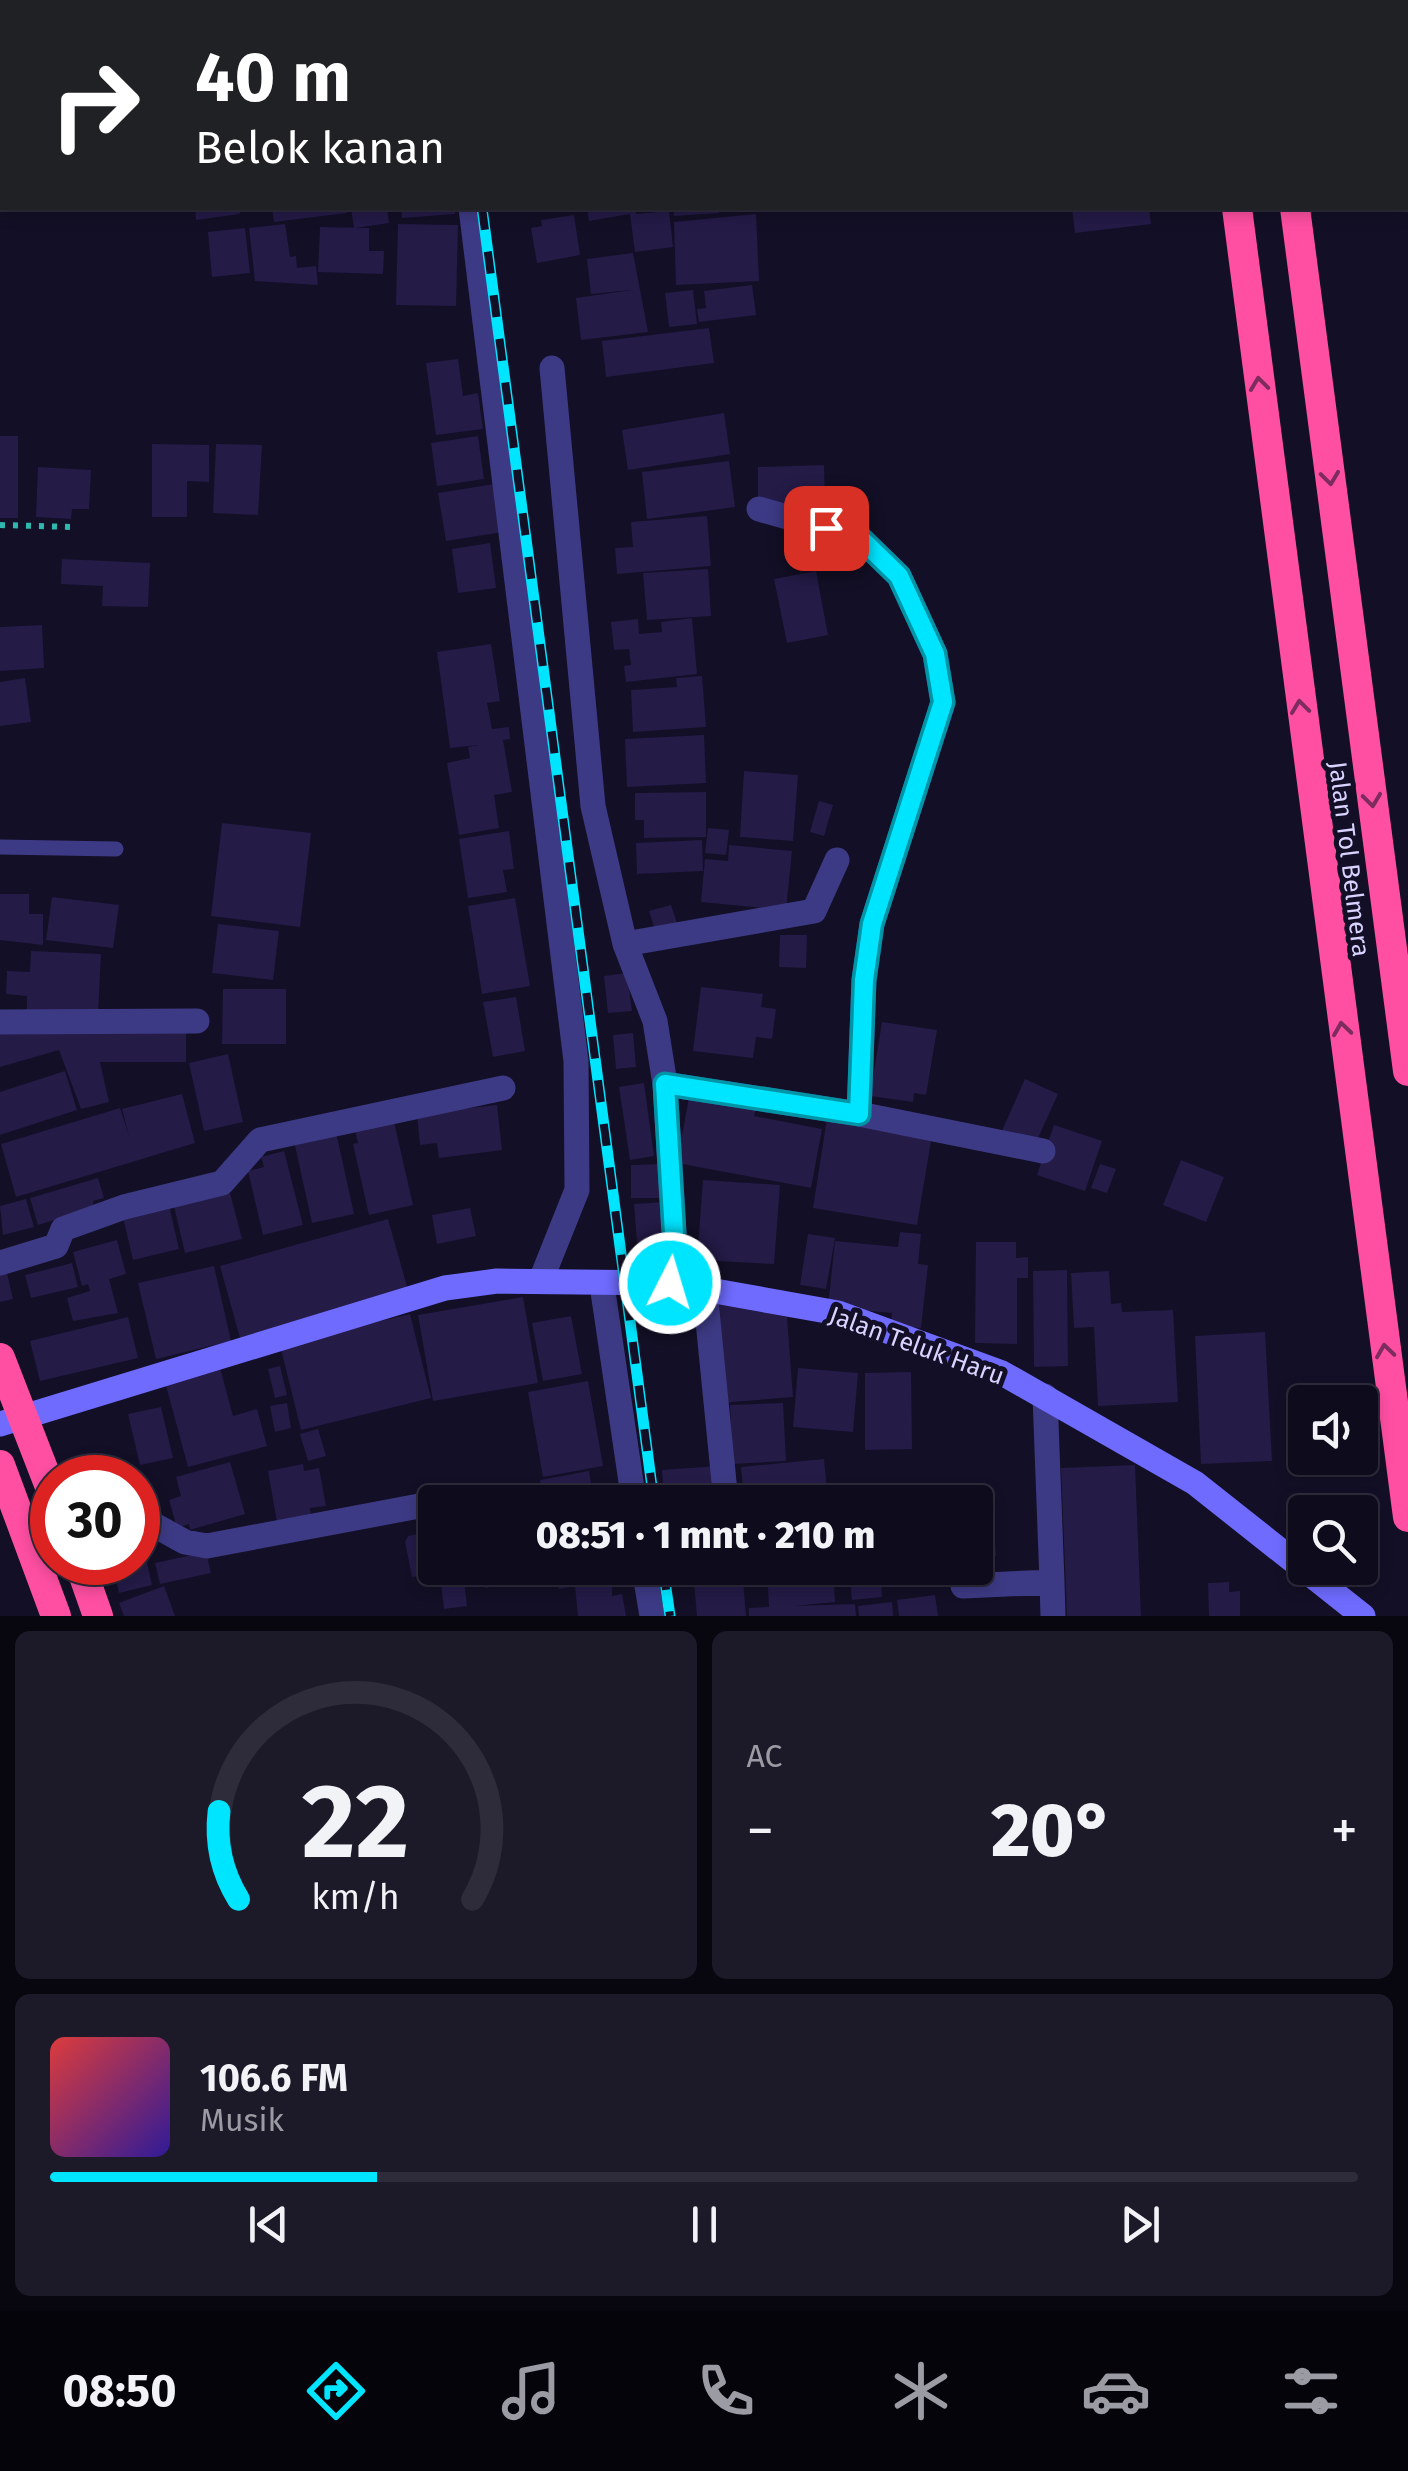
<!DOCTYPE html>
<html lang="id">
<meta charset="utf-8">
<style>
body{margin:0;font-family:"Fira Sans",sans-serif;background:#1c1929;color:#f1f3f6;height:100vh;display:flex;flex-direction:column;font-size:38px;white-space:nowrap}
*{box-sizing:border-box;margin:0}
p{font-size:32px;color:#9b9ba3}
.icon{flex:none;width:55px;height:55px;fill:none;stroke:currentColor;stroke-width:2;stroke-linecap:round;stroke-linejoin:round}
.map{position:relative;height:1616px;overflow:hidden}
.details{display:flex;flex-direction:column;gap:15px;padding:15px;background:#08060f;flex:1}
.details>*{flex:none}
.banner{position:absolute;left:0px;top:0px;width:1410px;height:210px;box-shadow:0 5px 15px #0003,0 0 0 2px #2e2b3b;background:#202124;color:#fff;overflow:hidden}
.controls{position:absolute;left:1288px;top:1385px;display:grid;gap:20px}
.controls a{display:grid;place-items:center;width:90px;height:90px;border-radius:10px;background:#0e0b1c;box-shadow:0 5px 15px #0003,0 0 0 2px #2e2b3b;font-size:50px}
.speed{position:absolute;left:30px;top:1455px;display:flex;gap:20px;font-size:50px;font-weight:700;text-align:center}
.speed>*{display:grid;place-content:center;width:130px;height:130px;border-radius:50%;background:#0e0b1c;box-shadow:0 5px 15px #0003,0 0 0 2px #2e2b3b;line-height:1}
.speed .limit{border:15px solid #d22;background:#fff;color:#111}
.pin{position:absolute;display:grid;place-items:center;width:85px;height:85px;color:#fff;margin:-42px;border-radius:20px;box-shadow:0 5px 15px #0006}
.me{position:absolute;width:110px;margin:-55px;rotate:5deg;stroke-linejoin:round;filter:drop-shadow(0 0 8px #0008)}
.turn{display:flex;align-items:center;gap:35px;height:210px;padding:0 30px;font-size:45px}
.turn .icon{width:130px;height:130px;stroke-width:2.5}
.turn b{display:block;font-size:70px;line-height:85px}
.big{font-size:75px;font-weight:800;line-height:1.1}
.details .tile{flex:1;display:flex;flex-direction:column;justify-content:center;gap:15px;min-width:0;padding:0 35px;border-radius:15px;background:#1c1929}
.details .dial{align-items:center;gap:0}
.dial svg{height:260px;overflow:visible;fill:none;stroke:#2e2b3b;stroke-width:7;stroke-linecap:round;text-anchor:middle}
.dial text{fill:#f1f3f6;stroke:none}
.song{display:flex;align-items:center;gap:30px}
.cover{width:120px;height:120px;border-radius:15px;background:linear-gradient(135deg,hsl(0 70% 55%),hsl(250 70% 35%))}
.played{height:10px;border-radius:5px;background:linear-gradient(90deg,#00e5ff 25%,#2e2b3b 25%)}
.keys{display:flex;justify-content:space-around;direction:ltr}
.heat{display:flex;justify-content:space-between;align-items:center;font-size:55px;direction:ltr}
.details .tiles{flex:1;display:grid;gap:15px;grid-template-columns:1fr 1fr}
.tile:last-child{grid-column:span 2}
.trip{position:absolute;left:418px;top:1485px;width:575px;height:100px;border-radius:10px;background:#0e0b1c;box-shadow:0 5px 15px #0003,0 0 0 2px #2e2b3b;font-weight:800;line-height:100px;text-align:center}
.tab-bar{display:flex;height:160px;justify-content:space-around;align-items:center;background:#06040b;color:#9b9ba3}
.tab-bar .icon{width:70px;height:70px}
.tab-bar .active{color:#00e5ff}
.tab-bar b{font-size:45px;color:#f1f3f6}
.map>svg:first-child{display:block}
</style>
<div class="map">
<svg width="1408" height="1616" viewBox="0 0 1408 1616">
<rect width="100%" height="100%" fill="#130f26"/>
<path fill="#241b47" d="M195,208H239L240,214L196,220Z
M272,208H346L347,213L274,222Z
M351,208H387L389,223L354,228Z
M401,208H455V214L402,218Z
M587,208H635L636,214L669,211L673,247L635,252L630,214L589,221Z
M674,208H718L719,213L674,216Z
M1072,208H1149L1151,224L1075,233Z
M756,214L759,281L676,285L674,222Z
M574,215L580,255L537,263L531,228L542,226L541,220Z
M285,224L290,257L296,256L297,268L316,266L318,285L255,281L249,228Z
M398,224L458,225L456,306L396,305Z
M320,227L369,228V251H384L383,274L318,272Z
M245,228L250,273L212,277L208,232Z
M633,253L648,332L581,340L576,298L632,290L591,294L587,259Z
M752,285L756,315L699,322L697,309L706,308L704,291Z
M693,290L697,324L669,327L665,293Z
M709,328L714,363L606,377L602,341Z
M458,359L463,396L478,393L483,429L436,435L426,363Z
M724,413L730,454L628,470L622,430Z
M0,436H18V518H0Z
M478,436L484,479L437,486L431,443Z
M152,444L209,445V482L187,481V517H152Z
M216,444L262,445L258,515L213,513Z
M729,461L735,507L647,519L642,472Z
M824,465L825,504L758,505V467Z
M38,467L91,470L89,509H72L71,519L36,517Z
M501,483L509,531L446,541L438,493Z
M707,516L711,566L617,574L615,548L633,547L631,522Z
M490,543L496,588L458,593L452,549Z
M62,559L150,563L148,607L102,606L103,586L61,584Z
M708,569L711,616L647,620L643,573Z
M816,571L828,635L787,643L774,579Z
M692,618L697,674L626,682L624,666L631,665L629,649L614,650L611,622L638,619L639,634L662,632L661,622Z
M42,625L44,668L0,671V627Z
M491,644L500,701L487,703L492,729L509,727L510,739L503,740L512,792L494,795L499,828L459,835L447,763L470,758L468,747L479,745L450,748L437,652Z
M702,676L706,727L633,732L631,690L677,687L676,678Z
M25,678L31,722L0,726V682Z
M704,735L706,783L627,787L625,739Z
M744,771L798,775L793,841L740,837Z
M706,792V837L644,838V820H635V793Z
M819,801L833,805L824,836L810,832Z
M222,823L311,833L300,927L211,916Z
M708,828L729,830L726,855L705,853Z
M509,831L514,869L503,870L507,892L468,898L459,839Z
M702,840L703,871L637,874L636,843Z
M729,845L792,851L786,910L701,902L705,859L728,861Z
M0,894H29V914H43V945L0,940Z
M52,897L119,905L113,948L46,940Z
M515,898L530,986L482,994L468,906Z
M671,905L677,923L655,930L649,911Z
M218,924L279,931L273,980L212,973Z
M780,935H807L806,968L779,967Z
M31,951L101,954L98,1014L27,1011V996L6,994L7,971L30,972Z
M627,973L632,1011L608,1013L604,976Z
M701,987L763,994L761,1007L776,1009L772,1039L756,1037L753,1058L693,1051Z
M223,989H286V1044H222Z
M516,997L525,1051L493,1057L483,1002Z
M882,1022L937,1030L926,1095L914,1093L913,1102L870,1096Z
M186,1024V1062H100L109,1102L81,1109L59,1050L0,1067V1025Z
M633,1033L636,1067L616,1069L613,1035Z
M228,1054L243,1122L204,1131L189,1063Z
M65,1071L77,1110L0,1135V1092Z
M1025,1079L1058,1094L1034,1147L1001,1133Z
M644,1083L654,1156L630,1160L619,1087Z
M690,1092L757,1104L754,1116L822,1129L811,1188L677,1163Z
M182,1094L195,1143L16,1197L1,1144L120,1108L129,1136L122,1109Z
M497,1105L502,1150L439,1158L437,1143L420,1145L417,1114Z
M392,1113L413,1205L369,1215L353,1144L358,1143L353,1122Z
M827,1118L932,1135L917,1225L813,1208Z
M1054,1125L1102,1141L1085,1191L1037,1175Z
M336,1132L354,1214L312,1223L294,1141Z
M284,1151L303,1225L263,1235L248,1171L264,1167L261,1157Z
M1181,1160L1224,1177L1206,1222L1163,1205Z
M662,1164L663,1198H631V1165Z
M1100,1164L1116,1169L1107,1193L1091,1188Z
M98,1178L104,1198L93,1201L94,1208L38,1225L30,1198Z
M703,1180L780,1185L774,1264L697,1260Z
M229,1189L242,1239L185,1253L173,1202Z
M26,1199L34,1227L3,1235L0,1206Z
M665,1202L668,1241L637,1243L634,1204Z
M169,1205L179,1249L133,1260L123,1217Z
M470,1208L476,1236L437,1244L432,1215Z
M388,1219L408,1290L240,1338L220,1266Z
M900,1232L921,1234L918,1264L928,1265L921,1328L891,1326L892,1313L828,1307L835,1241L898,1247Z
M808,1234L835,1238L826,1289L800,1285Z
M117,1240L126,1274L109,1279L118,1313L73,1321L67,1298L90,1291L88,1284L82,1286L73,1252Z
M976,1242H1016V1258L1028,1257V1278H1017V1344L975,1343Z
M72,1263L78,1287L31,1298L25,1275Z
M214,1266L231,1341L156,1359L138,1283Z
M1067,1270L1068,1366L1034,1367L1033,1271Z
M1109,1271L1111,1304L1121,1303L1122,1312L1173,1310L1178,1402L1098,1406L1094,1327L1074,1328L1071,1273Z
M7,1273L13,1299L0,1302V1274Z
M675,1294L678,1314L659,1317L657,1296Z
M523,1297L538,1383L433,1401L418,1315Z
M712,1303L787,1317L793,1397L720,1403Z
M410,1314L431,1398L301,1430L280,1345Z
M571,1316L582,1374L543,1381L532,1323Z
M128,1317L138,1358L40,1381L30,1341Z
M1265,1332L1272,1461L1201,1464L1195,1336Z
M280,1366L287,1395L275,1398L268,1369Z
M220,1368L233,1416L257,1409L267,1446L188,1467L165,1382Z
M798,1368L858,1373L853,1432L793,1427Z
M911,1372L912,1449L865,1450V1373Z
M588,1381L603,1466L543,1477L528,1392Z
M287,1403L291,1428L275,1432L270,1406Z
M783,1403L786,1461L733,1464L730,1405Z
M161,1407L173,1458L140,1465L128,1414Z
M318,1429L326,1456L308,1461L300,1434Z
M824,1459L828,1502H744L741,1467Z
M230,1462L245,1514L190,1530L189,1524L177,1528L169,1500L181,1496L176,1477Z
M303,1464L304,1471L319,1468L326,1506L310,1508L311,1515L277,1522L268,1471Z
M1135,1465L1141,1616H1067L1061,1468Z
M719,1466L722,1502H664L662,1470Z
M589,1471L594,1502H544L540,1480Z
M992,1511L996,1556L975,1558V1512Z
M435,1531V1566L425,1568L427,1574L412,1577L405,1542L408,1536Z
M206,1552L211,1573L160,1584L155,1563Z
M146,1559L152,1585L119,1593L113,1567Z
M482,1568H518L521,1582L485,1588Z
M580,1568H612V1596L622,1594L626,1616H578L575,1586L559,1589L556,1572Z
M742,1568L746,1616H697L693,1570Z
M767,1568H833L835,1602L794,1606L855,1604L856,1616H749V1608L769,1607Z
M859,1568H924V1572L881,1576L882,1597L852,1600L850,1580L860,1579Z
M463,1572L467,1606L444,1609L440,1575Z
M1229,1582V1592L1240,1591V1616H1209L1208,1583Z
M164,1586L175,1616H124L119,1603Z
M935,1595L938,1616H899L897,1600Z
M892,1602L893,1616H859L858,1606Z"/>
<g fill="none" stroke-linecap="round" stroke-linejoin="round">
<path stroke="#2fb8b0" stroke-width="6" stroke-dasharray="5 8" stroke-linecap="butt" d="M0,525L74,527"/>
<path stroke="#3d3a85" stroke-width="15" d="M0,33L2,34
M0,847L116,849"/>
<path stroke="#3d3a85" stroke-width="25" d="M858,0L869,2
M440,1L447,0
M471,208L576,1061L577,1190L541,1280
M552,368L593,806L625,944L655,1021L665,1084L674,1233L670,1283
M759,509L860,538L899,576L935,654L943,703L872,924L864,980L859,1114
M625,944L814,911L837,860
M0,1022L197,1021
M665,1084L859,1114L1043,1151
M0,1263L56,1246L63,1229L124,1207L222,1183L260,1140L503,1088
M602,1285L634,1502
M705,1291L726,1502
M438,1502L469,1497
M138,1516L185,1542L207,1546L435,1503
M644,1568L652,1616
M1052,1582L1053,1616
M963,1586L1052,1582L1045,1396"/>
<path stroke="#6f6bff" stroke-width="25" d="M0,1424L445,1288L497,1281L670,1283L838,1313L1002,1373L1195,1483L1363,1616"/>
<path stroke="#ff4fa3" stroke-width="30" d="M1211,0V2
M1268,0L1269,2
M1237,208L1408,1517
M1295,208L1408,1071
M0,1358L52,1492
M0,1465L56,1616
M79,1562L98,1616"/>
<defs>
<path id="rail" d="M455,0L456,2
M482,208L654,1502
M663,1568L670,1616"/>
</defs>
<use href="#rail" stroke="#00e5ff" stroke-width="11"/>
<use href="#rail" stroke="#130f26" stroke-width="8" stroke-dasharray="22" stroke-linecap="butt"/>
</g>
<defs><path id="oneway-chevron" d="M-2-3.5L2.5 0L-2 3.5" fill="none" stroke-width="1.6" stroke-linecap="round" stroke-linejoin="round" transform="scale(2.5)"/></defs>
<g stroke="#7d2c5e">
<use href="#oneway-chevron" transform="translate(1259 384) rotate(-97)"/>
<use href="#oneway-chevron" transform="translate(1330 478) rotate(83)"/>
<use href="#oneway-chevron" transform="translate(1300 707) rotate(-97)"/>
<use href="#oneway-chevron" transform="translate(1372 800) rotate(83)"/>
<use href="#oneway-chevron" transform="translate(1342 1029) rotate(-98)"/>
<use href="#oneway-chevron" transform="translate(1385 1351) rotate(-98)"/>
</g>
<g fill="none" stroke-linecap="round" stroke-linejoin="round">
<defs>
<path id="route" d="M670,1283L674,1233L665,1084L859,1114L864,980L872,924L943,702L935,654L899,576L860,538L826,528"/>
</defs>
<use href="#route" stroke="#0095a6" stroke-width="25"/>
<use href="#route" stroke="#00e5ff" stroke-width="18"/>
</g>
<g text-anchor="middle" stroke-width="10" stroke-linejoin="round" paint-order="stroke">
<g font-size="25" fill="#d9d4ff" stroke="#130f26">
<text transform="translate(1350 859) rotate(83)" y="9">Jalan Tol Belmera</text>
<text transform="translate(917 1345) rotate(20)" y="9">Jalan Teluk Haru</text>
</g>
</g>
</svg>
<div class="controls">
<a><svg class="icon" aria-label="sound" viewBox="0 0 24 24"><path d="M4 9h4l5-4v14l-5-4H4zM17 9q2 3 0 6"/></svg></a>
<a><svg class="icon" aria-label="search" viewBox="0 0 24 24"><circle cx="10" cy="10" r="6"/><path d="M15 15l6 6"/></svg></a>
</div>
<div class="speed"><div class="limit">30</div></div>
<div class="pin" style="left:826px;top:528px;background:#d93025"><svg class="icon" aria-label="arrive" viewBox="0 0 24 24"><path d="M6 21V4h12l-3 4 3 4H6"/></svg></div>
<svg class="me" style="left:670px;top:1283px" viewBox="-20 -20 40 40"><circle r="17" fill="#00e5ff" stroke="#fff" stroke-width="3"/><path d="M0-11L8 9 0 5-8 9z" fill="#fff"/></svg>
<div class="trip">08:51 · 1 mnt · 210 m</div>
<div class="banner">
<div class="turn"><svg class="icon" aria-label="right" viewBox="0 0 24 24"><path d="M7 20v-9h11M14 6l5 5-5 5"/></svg><div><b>40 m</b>Belok kanan</div></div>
</div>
</div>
<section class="details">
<div class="tiles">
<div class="tile dial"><svg viewBox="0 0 100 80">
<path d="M14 69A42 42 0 1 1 86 69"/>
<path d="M14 69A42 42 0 0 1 8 42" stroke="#00e5ff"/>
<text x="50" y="56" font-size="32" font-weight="700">22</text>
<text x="50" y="72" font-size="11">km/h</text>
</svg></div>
<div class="tile"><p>AC</p>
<div class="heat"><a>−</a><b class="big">20°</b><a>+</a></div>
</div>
<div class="tile">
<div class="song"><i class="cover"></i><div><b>106.6 FM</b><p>Musik</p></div></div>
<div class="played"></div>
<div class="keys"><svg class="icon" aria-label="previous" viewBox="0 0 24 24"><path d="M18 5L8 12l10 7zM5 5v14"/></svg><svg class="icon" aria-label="pause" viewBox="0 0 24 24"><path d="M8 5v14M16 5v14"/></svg><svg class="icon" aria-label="next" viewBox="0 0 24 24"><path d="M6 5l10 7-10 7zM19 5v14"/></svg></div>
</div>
</div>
</section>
<nav class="tab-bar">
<b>08:50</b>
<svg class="icon active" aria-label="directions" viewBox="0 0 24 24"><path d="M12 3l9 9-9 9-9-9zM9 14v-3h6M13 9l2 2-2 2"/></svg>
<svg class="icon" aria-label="music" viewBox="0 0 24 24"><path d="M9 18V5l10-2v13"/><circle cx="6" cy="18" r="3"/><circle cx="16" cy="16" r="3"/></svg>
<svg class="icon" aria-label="phone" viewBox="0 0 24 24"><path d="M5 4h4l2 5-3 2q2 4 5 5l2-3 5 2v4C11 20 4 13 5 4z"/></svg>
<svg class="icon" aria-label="climate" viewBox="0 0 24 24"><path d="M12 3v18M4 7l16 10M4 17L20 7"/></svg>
<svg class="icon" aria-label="car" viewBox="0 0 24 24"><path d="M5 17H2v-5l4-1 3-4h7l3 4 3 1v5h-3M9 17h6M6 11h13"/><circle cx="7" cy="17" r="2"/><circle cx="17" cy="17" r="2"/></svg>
<svg class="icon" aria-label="filters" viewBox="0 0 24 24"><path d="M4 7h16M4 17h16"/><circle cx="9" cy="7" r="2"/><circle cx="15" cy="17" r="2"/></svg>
</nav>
